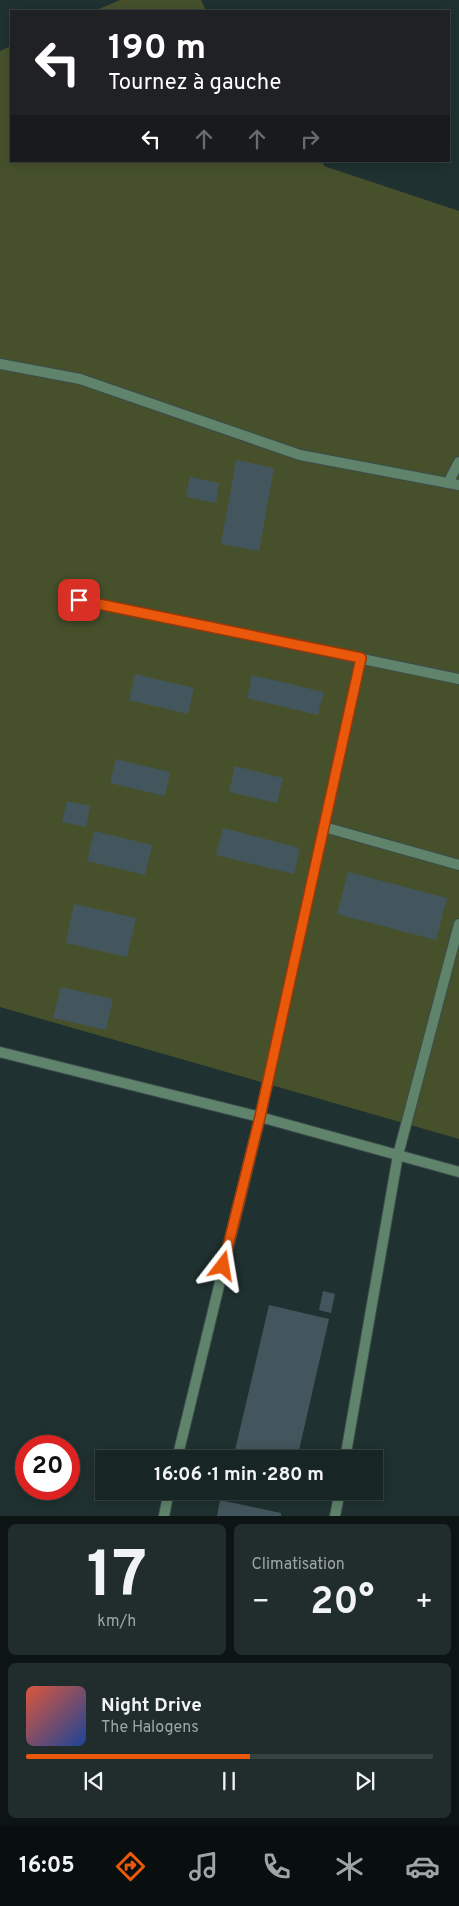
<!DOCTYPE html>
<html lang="fr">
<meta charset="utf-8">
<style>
body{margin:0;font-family:Overpass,sans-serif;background:#202d2c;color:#f1f3f6;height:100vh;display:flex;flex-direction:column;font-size:19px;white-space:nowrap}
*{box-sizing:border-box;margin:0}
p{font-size:16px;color:#9ea5a6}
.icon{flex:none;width:28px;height:28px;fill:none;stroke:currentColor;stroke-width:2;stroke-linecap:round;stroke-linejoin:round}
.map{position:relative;height:1516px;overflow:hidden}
.sheet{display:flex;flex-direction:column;gap:8px;padding:8px;background:#0d1414;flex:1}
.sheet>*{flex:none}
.top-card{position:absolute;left:10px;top:10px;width:440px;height:152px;border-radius:0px;box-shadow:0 2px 12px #0003,0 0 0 1px #364241;background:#202124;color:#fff;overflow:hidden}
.speed{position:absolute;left:15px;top:1435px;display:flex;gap:10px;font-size:25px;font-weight:700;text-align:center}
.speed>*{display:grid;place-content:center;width:65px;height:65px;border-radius:50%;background:#172524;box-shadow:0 2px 12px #0003,0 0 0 1px #364241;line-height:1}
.speed .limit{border:8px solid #d22;background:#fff;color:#111}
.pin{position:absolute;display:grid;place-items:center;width:42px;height:42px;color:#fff;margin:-21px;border-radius:10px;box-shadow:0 2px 8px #0006}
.me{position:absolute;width:55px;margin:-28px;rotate:14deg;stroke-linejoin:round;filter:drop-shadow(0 0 4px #0008)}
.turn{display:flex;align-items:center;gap:18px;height:105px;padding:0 15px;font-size:22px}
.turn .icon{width:65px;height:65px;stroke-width:2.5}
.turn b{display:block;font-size:35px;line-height:42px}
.lanes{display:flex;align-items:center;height:48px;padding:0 15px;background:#0003;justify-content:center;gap:25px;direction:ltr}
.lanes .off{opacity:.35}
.big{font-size:38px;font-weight:700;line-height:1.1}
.sheet .card{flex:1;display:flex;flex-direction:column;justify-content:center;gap:8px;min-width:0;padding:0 18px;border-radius:8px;background:#202d2c}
.sheet .dial{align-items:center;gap:0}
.dial b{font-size:65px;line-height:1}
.song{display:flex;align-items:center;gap:15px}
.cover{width:60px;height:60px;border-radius:8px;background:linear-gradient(135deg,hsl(10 70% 55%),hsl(220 70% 35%))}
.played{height:5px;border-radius:2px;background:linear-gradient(90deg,#ea580c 55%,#364241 55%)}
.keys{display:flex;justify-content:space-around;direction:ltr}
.heat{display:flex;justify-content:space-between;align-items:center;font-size:28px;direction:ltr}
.sheet .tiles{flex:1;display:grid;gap:8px;grid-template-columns:1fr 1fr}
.card:last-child{grid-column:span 2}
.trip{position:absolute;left:95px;top:1450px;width:288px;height:50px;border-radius:0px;background:#172524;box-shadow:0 2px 12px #0003,0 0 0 1px #364241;font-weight:700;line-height:50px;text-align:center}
.menu{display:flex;height:80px;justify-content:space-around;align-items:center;background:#090f0e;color:#9ea5a6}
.menu .icon{width:35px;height:35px}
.menu .current{color:#ea580c}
.menu b{font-size:22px;color:#f1f3f6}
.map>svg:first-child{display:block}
</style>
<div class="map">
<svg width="459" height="1516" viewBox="0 0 459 1516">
<rect width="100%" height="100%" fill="#1f3130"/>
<path fill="#46512c" d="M120,0H201L206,11H94Z
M11,46V161H323L324,166L459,211V1139L0,1007V51Z"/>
<path fill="#44565d" d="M236,460L274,468L259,551L221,544Z
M190,477L219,483L216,503L186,497Z
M135,674L194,688L188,714L129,700Z
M252,675L324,692L318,715L247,698Z
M116,759L170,772L165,796L110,783Z
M235,766L283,778L277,803L229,792Z
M67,801L90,806L86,827L62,822Z
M223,828L300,848L294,874L216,855Z
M94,831L152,845L145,875L87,861Z
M348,872L447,898L436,940L337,914Z
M74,904L136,918L127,957L66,943Z
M61,987L113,999L106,1030L53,1018Z
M323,1291L335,1294L331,1313L319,1310Z
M269,1305L329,1319L297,1459H233Z
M220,1500L281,1513V1516H217Z"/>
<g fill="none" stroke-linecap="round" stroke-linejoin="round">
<defs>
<path id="lane" d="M0,364L80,379L300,455L459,485
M448,483L459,462
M79,600L459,679
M324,827L459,865
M0,1052L260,1117L459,1172
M177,1459L260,1117L361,658
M345,1459L398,1155L459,924
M164,1516L169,1491
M335,1516L340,1491"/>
</defs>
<use href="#lane" stroke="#3b4c4b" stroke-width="12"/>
<use href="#lane" stroke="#5f836b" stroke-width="10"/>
</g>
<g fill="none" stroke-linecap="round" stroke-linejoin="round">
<defs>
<path id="route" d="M79,600L361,658L260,1117L223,1266"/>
</defs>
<use href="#route" stroke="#983908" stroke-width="12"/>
<use href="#route" stroke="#ea580c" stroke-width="9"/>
</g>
</svg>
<div class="speed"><div class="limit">20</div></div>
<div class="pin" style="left:79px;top:600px;background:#d93025"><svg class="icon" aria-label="arrive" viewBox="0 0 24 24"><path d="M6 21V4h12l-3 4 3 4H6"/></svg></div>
<svg class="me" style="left:223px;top:1266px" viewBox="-20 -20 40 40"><path d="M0-17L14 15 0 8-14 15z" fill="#ea580c" stroke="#fff" stroke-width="4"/></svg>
<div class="trip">16:06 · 1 min · 280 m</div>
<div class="top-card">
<div class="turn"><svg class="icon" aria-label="left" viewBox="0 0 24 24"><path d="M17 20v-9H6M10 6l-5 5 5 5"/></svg><div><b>190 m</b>Tournez à gauche</div></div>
<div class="lanes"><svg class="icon" aria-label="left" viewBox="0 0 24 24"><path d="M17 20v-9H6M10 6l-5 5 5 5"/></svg><svg class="icon off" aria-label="ahead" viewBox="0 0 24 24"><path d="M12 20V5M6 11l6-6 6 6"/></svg><svg class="icon off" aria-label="ahead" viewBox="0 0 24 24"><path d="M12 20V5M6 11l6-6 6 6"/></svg><svg class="icon off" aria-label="right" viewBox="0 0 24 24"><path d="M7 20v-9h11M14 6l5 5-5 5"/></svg></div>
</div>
</div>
<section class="sheet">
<div class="tiles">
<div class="card dial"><b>17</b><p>km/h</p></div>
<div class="card"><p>Climatisation</p>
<div class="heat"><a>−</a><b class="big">20°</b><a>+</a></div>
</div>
<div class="card">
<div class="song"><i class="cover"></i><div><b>Night Drive</b><p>The Halogens</p></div></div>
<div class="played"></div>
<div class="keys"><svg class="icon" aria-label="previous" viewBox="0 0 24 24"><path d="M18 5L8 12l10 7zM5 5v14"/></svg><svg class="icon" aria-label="pause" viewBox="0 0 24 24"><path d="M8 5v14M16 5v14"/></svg><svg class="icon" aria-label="next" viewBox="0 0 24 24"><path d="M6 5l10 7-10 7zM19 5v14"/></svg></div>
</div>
</div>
</section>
<nav class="menu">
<b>16:05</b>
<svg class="icon current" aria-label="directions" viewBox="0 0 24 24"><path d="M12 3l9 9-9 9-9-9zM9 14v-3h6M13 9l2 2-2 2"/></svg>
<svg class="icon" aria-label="music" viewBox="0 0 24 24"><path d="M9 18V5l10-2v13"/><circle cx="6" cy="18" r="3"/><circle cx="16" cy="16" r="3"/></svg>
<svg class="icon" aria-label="phone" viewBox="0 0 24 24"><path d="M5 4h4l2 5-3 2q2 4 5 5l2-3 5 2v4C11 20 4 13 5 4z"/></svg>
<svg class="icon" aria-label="climate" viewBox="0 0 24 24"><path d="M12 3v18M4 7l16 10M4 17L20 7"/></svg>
<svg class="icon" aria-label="car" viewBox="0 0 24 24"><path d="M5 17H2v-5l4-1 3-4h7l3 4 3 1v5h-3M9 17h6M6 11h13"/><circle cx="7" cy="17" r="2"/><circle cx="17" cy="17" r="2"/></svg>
</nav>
